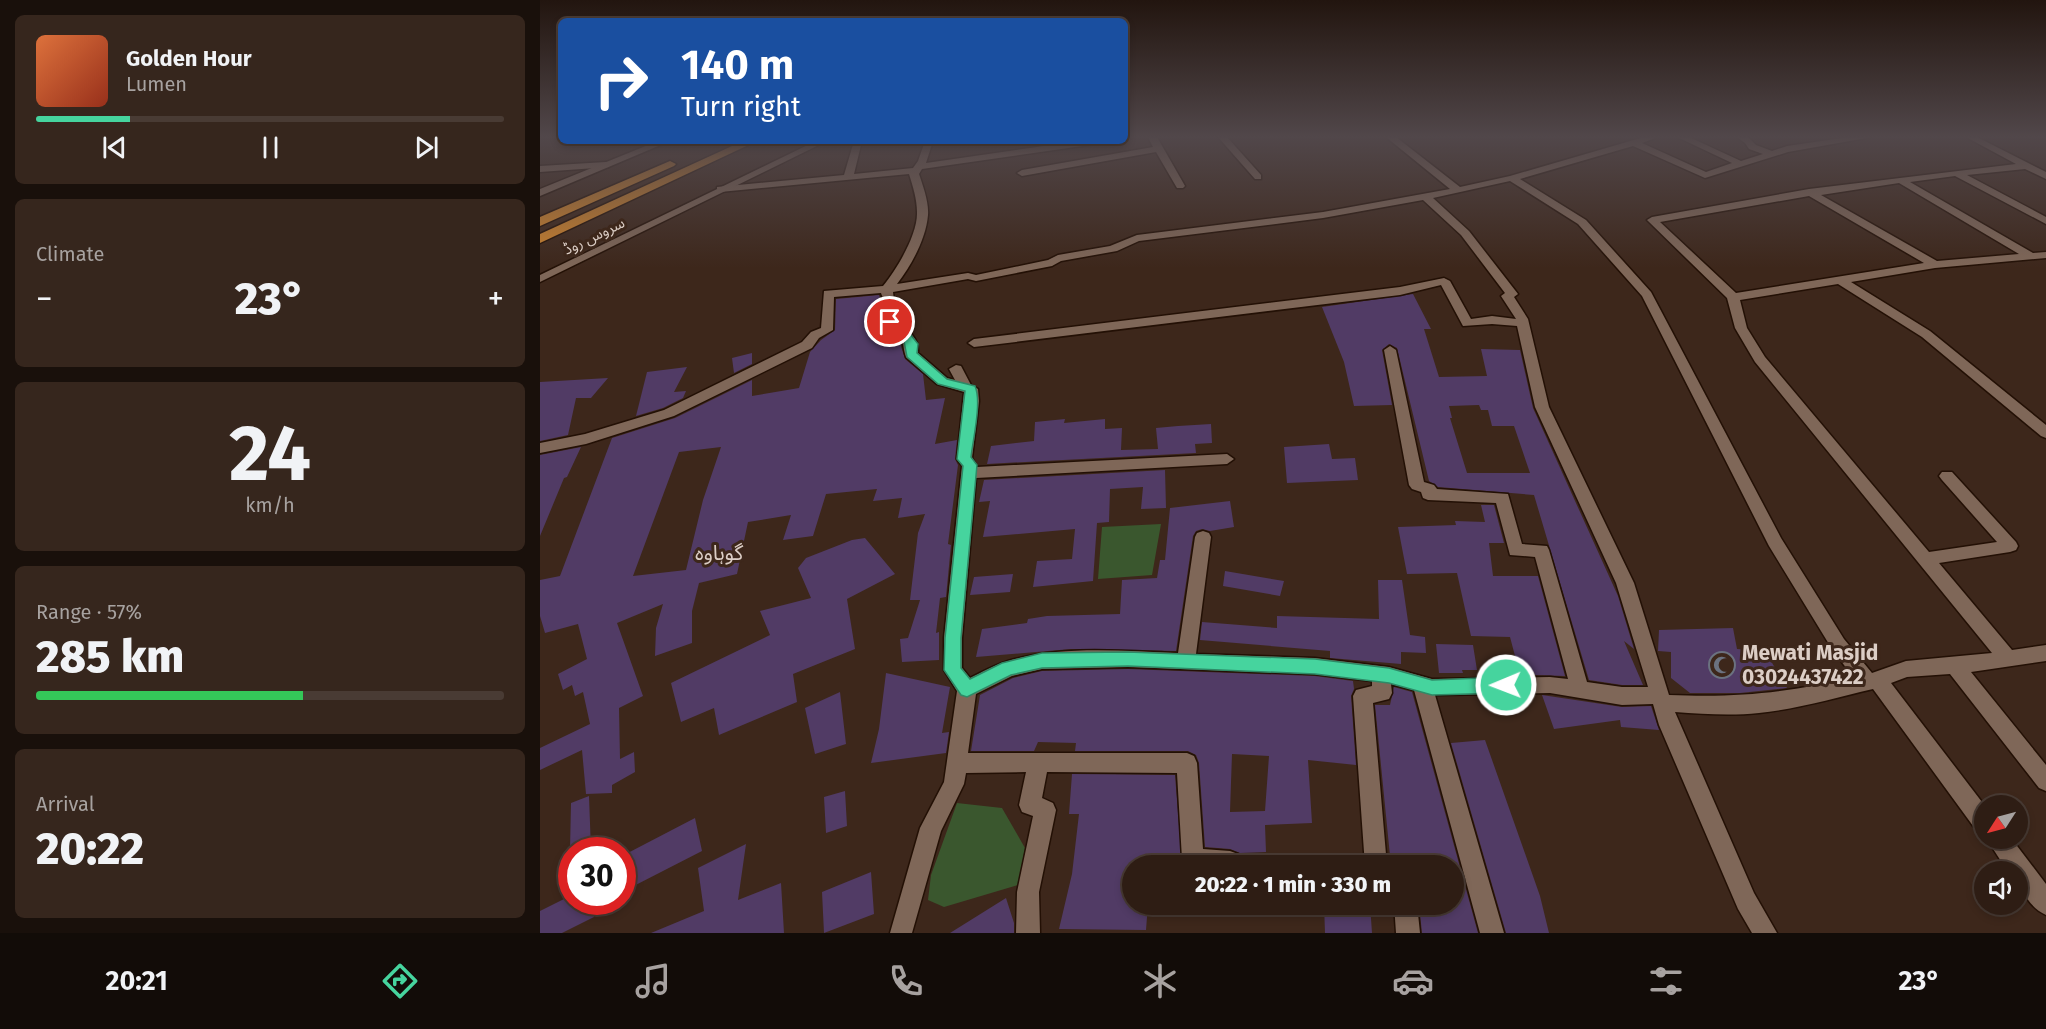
<!DOCTYPE html>
<meta charset="utf-8">
<style>
body{margin:0;font-family:"Fira Sans","Noto Sans Arabic",sans-serif;background:#36261d;color:#f1f3f6;height:100vh;display:flex;flex-direction:column;font-size:22px;white-space:nowrap}
*{box-sizing:border-box;margin:0}
p{font-size:20px;color:#a7a2a0}
.icon{flex:none;width:33px;height:33px;fill:none;stroke:currentColor;stroke-width:2;stroke-linecap:round;stroke-linejoin:round}
.map{position:relative;flex:1;overflow:hidden}
.sheet{display:flex;flex-direction:column;gap:15px;padding:15px;background:#19100b;width:540px}
.sheet>*{flex:none}
.top-card{position:absolute;left:18px;top:18px;width:570px;height:126px;border-radius:9px;box-shadow:0 3px 9px #0003,0 0 0 2px #493b34;background:#1a4fa0;color:#fff;overflow:hidden}
.needle{width:39px;rotate:234deg}
.fabs{position:absolute;left:1434px;top:795px;display:grid;gap:12px}
.fabs a{display:grid;place-items:center;width:54px;height:54px;border-radius:50%;background:#2e1d14;box-shadow:0 3px 9px #0003,0 0 0 2px #493b34;font-size:30px}
.speed{position:absolute;left:18px;top:837px;display:flex;gap:12px;font-size:30px;font-weight:700;text-align:center}
.speed>*{display:grid;place-content:center;width:78px;height:78px;border-radius:50%;background:#2e1d14;box-shadow:0 3px 9px #0003,0 0 0 2px #493b34;line-height:1}
.speed .limit{border:9px solid #d22;background:#fff;color:#111}
.pin{position:absolute;display:grid;place-items:center;width:51px;height:51px;color:#fff;margin:-26px;border:3px solid #fff;border-radius:50%;box-shadow:0 2px 6px #0007}
.me{position:absolute;width:66px;margin:-33px;rotate:269deg;stroke-linejoin:round;filter:drop-shadow(0 0 4px #0008)}
.turn{display:flex;align-items:center;gap:21px;height:126px;padding:0 24px;font-size:27px}
.turn .icon{width:78px;height:78px;stroke-width:2.5}
.turn b{display:block;font-size:42px;line-height:51px}
.big{font-size:45px;font-weight:800;line-height:1.1}
.sheet .widget{flex:1;display:flex;flex-direction:column;justify-content:center;gap:9px;min-width:0;padding:0 21px;border-radius:9px;background:#36261d}
.sheet .dial{align-items:center;gap:0}
.dial b{font-size:78px;line-height:1}
.song{display:flex;align-items:center;gap:18px}
.cover{width:72px;height:72px;border-radius:9px;background:linear-gradient(135deg,hsl(20 70% 55%),hsl(10 70% 35%))}
.played{height:6px;border-radius:3px;background:linear-gradient(90deg,#46d49e 20%,#493b34 20%)}
.keys{display:flex;justify-content:space-around;direction:ltr}
.heat{display:flex;justify-content:space-between;align-items:center;font-size:33px;direction:ltr}
.charge{height:9px;border-radius:4px;background:linear-gradient(90deg,#34c759 57%,#493b34 0)}
.trip{position:absolute;left:582px;top:855px;width:342px;height:60px;border-radius:30px;background:#2e1d14;box-shadow:0 3px 9px #0003,0 0 0 2px #493b34;font-weight:800;line-height:60px;text-align:center}
.tabs{display:flex;height:96px;justify-content:space-around;align-items:center;background:#120c08;color:#a7a2a0}
.tabs .icon{width:42px;height:42px}
.tabs .active{color:#46d49e}
.tabs b{font-size:27px;color:#f1f3f6}
main{display:flex;flex:1;min-height:0}
.map>svg:first-child{display:block}
</style>
<main>
<section class="sheet">
<div class="widget">
<div class="song"><i class="cover"></i><div><b>Golden Hour</b><p>Lumen</p></div></div>
<div class="played"></div>
<div class="keys"><svg class="icon" aria-label="previous" viewBox="0 0 24 24"><path d="M18 5L8 12l10 7zM5 5v14"/></svg><svg class="icon" aria-label="pause" viewBox="0 0 24 24"><path d="M8 5v14M16 5v14"/></svg><svg class="icon" aria-label="next" viewBox="0 0 24 24"><path d="M6 5l10 7-10 7zM19 5v14"/></svg></div>
</div>
<div class="widget"><p>Climate</p>
<div class="heat"><a>−</a><b class="big">23°</b><a>+</a></div>
</div>
<div class="widget dial"><b>24</b><p>km/h</p></div>
<div class="widget"><p>Range · 57%</p><b class="big">285 km</b><div class="charge"></div></div>
<div class="widget"><p>Arrival</p><b class="big">20:22</b></div>
</section>
<div class="map">
<svg width="1506" height="933" viewBox="0 0 1506 933">
<rect width="100%" height="100%" fill="#3d271b"/>
<path fill="#3a572e" d="M621,524L612,575L558,579L562,527Z
M417,803L462,808L485,848L478,885L404,907L388,900L391,875Z"/>
<path fill="#513b65" fill-rule="evenodd" d="M873,294L891,329H884L899,377L947,376L941,349L980,350L993,408L1078,596L1094,649L1084,641L1103,685H1082L1049,680L994,495L898,487L889,481L857,348L849,344L842,350L852,405L814,406L804,362L782,307ZM939,405L941,410H948L952,426H974L990,473H927L910,418H912L909,406Z
M339,295L345,314L341,323L346,332L359,340L365,359L383,374L386,400L405,398L395,444L417,440L415,459L418,465L408,544L411,545L406,597L400,598L396,633L399,632V660L362,662L360,639L368,638L380,600H370L378,533L385,514L358,518L362,498L333,501L337,489L286,494L273,536L243,540L251,515L208,522L197,574L159,583L152,611V643L115,656L116,628L123,604L77,623L103,696L79,708L80,759L94,752L95,772L72,785V793L46,794L42,750L0,770V748L50,724L43,692L35,696L32,685L23,690L18,674L47,659L38,624L5,633L0,616V580L20,576L72,438L135,418L212,380V396L259,388L270,352L281,340L295,330L296,299ZM181,447L163,500L146,570L93,576L139,452Z
M212,353V364L194,373L192,358Z
M147,367L134,392L146,391L143,398L123,408L96,416L107,372Z
M68,378L51,398H36L28,435L0,441V382Z
M525,419L524,423L565,419V429L582,428L581,450L618,449L616,428L638,426L671,424L672,443L655,444L656,453L447,464L451,446L494,441L495,422Z
M789,444L792,459L815,458L818,480L747,483L744,447Z
M41,447L27,477L24,478L0,536V455Z
M625,470L626,508L601,509L603,487L570,489L569,522L557,523L553,581L493,587L497,561L532,559L535,529L443,537L450,501L439,502L444,480Z
M690,501L694,527L670,531L662,529L656,531L653,536L636,651L531,649L436,657L442,629L487,623L488,619L507,616L580,614L582,580L617,578L620,560H625L630,508Z
M941,505H954L964,543H949L953,576H998L1025,676L995,675L994,672L979,671L970,637L931,636L917,573L867,574L858,527L916,525L915,521L945,522Z
M325,538L355,574L307,599L315,649L253,674L257,702L179,735L174,708L141,722L131,683L230,635L220,611L271,598L258,568L266,558L312,540Z
M685,571L744,581L740,596L683,586Z
M473,574L470,592L430,595L434,577Z
M838,580H862L870,635L885,637L886,653L861,652V664L790,658V651L660,640L662,622L737,628V616L839,619Z
M1193,628L1197,649L1225,651L1247,688L1200,693H1150L1131,678V652L1118,651L1119,630Z
M896,644L933,645L937,670H922L923,673H899Z
M588,669L775,676L813,681L814,689L811,696L816,765L768,760L772,823L725,825L726,852L700,853L690,849L665,847L659,763L656,755L648,751H535L536,743L498,742L494,751H431L440,695L473,678L502,671ZM692,754L729,756L725,811L690,812Z
M346,673L410,687L402,733L409,732L406,753L331,763L339,729Z
M854,687L872,692L938,933H882L879,904H914V866H851L835,705H850Z
M300,692L306,744L275,754L265,708Z
M1002,695L1082,707L1111,706L1119,730L1081,727L1080,720L1014,729Z
M945,740L1000,896L1009,933H966L911,743Z
M532,774L635,775L642,864L592,866V904H608L606,930L519,929L532,874L539,814H529Z
M305,791L307,826L286,833L284,797Z
M49,796L51,850H30L31,803Z
M155,818L162,851L82,892V856Z
M206,844L198,900L241,883L244,933H111L164,911L158,868Z
M331,872L334,914L284,933L282,892Z
M32,895V902H53L54,917L22,933H0V911Z
M466,898L474,923V933H410Z
M784,904H830L832,933H785Z"/>
<g fill="none" stroke-linecap="round" stroke-linejoin="round">
<defs>
<path id="minor" d="M608,137H617L645,186L643,188H637L616,152L482,176L477,173L482,170L613,147Z
M678,137H687L721,175V179H715Z
M846,137H856L920,187L970,176L1104,137H1118L1102,143L1166,172L1192,163L1137,137H1149L1201,161L1223,154L1209,149L1205,143L1197,137H1208L1216,145L1232,151L1247,146L1309,137H1332L1248,152L1165,178L1093,146L980,179L1046,220L1111,292L1241,538L1304,639L1332,673L1366,661L1452,653L1215,362L1195,328L1187,298L1107,220L1112,217L1269,189L1476,164L1426,137H1437L1506,172V179L1485,169L1427,175L1506,217V224L1415,176L1370,182L1493,253L1506,252V258L1395,268L1311,282L1390,331L1506,425V438L1501,436L1382,337L1298,284L1200,300L1207,328L1225,357L1389,552L1457,542L1402,480L1399,476L1402,472H1412L1476,542L1478,546L1476,550L1470,552L1399,563L1472,650L1506,645V661L1431,672L1506,765V791L1499,788L1410,674L1367,677L1351,683L1445,806L1444,833L1436,830L1333,689C1295,698 1257,709 1219,713C1191,716 1163,714 1135,712L1214,893L1237,933H1212L1198,909L1119,725L1113,704L1082,705L1010,693L895,695L964,933H940L874,690L851,684L852,693L849,699L833,703L847,866H825L813,696L816,690L832,686V681L775,674L588,667L502,669L472,676L436,694L428,753H647L654,756L657,763L663,849L690,851L698,854L701,862L700,866H645L642,859L637,773L507,772L502,798L513,803L516,810L499,892L500,933H476L477,892L493,816L482,812L479,805L486,772L426,773L424,784L401,831L372,933H350L380,828L404,782L417,691L404,670V638L422,466L417,459L424,392L397,384L366,357C361,342 367,338 348,331L343,322L348,313L341,293L294,297L293,330L279,338L272,348L134,416L46,444L0,453V443L45,434L124,410L262,342L271,332L281,328L284,291L343,286C357,269 378,234 377,212C377,199 373,187 369,174L180,192L177,191V187L304,175L314,141H322L314,174L373,168L378,161L385,141H393L386,163L538,141H560L556,144L382,169L379,174C383,186 389,202 388,215C386,239 371,266 357,284L428,273L436,275L508,260L518,255L570,246L597,235L783,212L910,189ZM970,181L1038,224L1102,296L1229,546L1292,649L1313,677C1247,693 1198,698 1129,695L1094,583L1009,407L988,319L974,297L978,294L929,231L893,198ZM1359,183L1479,254L1397,261L1281,195ZM1269,196L1384,263L1196,293L1120,222ZM883,200L921,235L965,293L961,296L976,319L952,316L931,319L910,281L904,278L860,287L434,339L428,343L434,347L860,295L901,285L923,326L952,324L977,326L995,407L1076,583L1108,687H1082L1047,682L1009,550L1007,546L982,544L968,494L897,489L894,485L884,482L856,350L850,346L844,350L869,485L872,489L881,492L883,498L888,500L956,503L970,555L995,557L1028,679L1010,677L892,679L849,667L775,658L656,654L671,537L669,533L663,531L657,533L655,537L638,653C583,651 521,645 468,661C455,665 442,672 430,678L422,668V638L436,478L687,464L694,459L687,454L437,467L432,458L439,401L438,389L431,385L421,366L416,365L409,369L415,380L407,378L378,353C379,339 370,330 357,326L355,322L360,313L354,300L353,292L428,279L436,281L512,266L521,261L577,251L599,241L783,218Z
M66,162L69,163V167L0,172V166Z
M1446,838H1471L1506,884V915C1490,908 1478,888 1478,872H1468Z
M854,904H877L880,933H856Z"/>
<path id="tertiary" d="M118,141H130L0,196V189Z
M276,141H287L0,282V275Z"/>
<path id="motorway" d="M203,141H217L0,243V234Z
M130,161L136,164L134,166L0,226V217Z"/>
</defs>
<use href="#minor" stroke="#231005" stroke-width="3"/>
<use href="#tertiary" stroke="#231005" stroke-width="3"/>
<use href="#motorway" stroke="#231005" stroke-width="3"/>
<use href="#minor" fill="#7f6758" fill-rule="evenodd"/>
<use href="#tertiary" fill="#7f6758" fill-rule="evenodd"/>
<use href="#motorway" fill="#ce832d" fill-rule="evenodd"/>
</g>
<linearGradient id="sky" x2="0" y2="1"><stop stop-color="#22150f"/><stop offset="0.51" stop-color="#51474a"/><stop offset="1" stop-color="#51474a" stop-opacity="0"/></linearGradient>
<rect width="1506" height="268" fill="url(#sky)"/>
<path fill="#46d49e" stroke="#2e8a67" stroke-width="1.5" d="M350,319L367,330L378,344L377,353L407,379L435,386C442,402 433,439 431,457L437,465L421,638V668L430,679L462,663L502,653L588,652L775,659L849,668L892,680L966,677L972,680L974,685L972,690L966,693L892,695L849,683L775,674L588,666L502,668L471,675L427,697L421,695L404,670L405,638L423,466L417,459L425,391L398,384L367,357L364,341L359,335L348,330L344,322Z"/>
<defs>
<symbol id="mosque-ring" viewBox="-11 -11 22 22"><circle r="9.5" fill="#3d271b" stroke="#6b7280" stroke-width="1.5"/><path d="M3.5-4.9A6 6 0 1 0 3.5 4.9A5 5 0 1 1 3.5-4.9Z" fill="#6b7280"/></symbol>
</defs>
<g fill-rule="evenodd">
<use href="#mosque-ring" x="1167" y="650" width="30" height="30"/>
</g>
<g text-anchor="middle" stroke-width="6" stroke-linejoin="round" paint-order="stroke">
<g font-size="15" fill="#dccec6" stroke="#3d271b">
<text transform="translate(54 236) rotate(-26)" y="5">سروس روڈ</text>
</g>
<g font-size="21" fill="#dccec6" stroke="#3d271b">
<text x="179" y="560">گوہاوہ</text>
</g>
<g font-size="21" font-weight="bold" fill="#dccec6" stroke="#3d271b" text-anchor="start">
<text x="1202" y="660">Mewati Masjid<tspan x="1202" dy="24">03024437422</tspan></text>
</g>
</g>
</svg>
<div class="fabs">
<a><svg class="needle" viewBox="-14 -14 28 28"><path d="M0-13l5 13h-10z" fill="#e53935"/><path d="M0 13l5-13h-10z" fill="#a7a2a0"/></svg></a>
<a><svg class="icon" aria-label="sound" viewBox="0 0 24 24"><path d="M4 9h4l5-4v14l-5-4H4zM17 9q2 3 0 6"/></svg></a>
</div>
<div class="speed"><div class="limit">30</div></div>
<div class="pin" style="left:350px;top:322px;background:#d93025"><svg class="icon" aria-label="arrive" viewBox="0 0 24 24"><path d="M6 21V4h12l-3 4 3 4H6"/></svg></div>
<svg class="me" style="left:966px;top:685px" viewBox="-20 -20 40 40"><circle r="17" fill="#46d49e" stroke="#fff" stroke-width="3"/><path d="M0-11L8 9 0 5-8 9z" fill="#fff"/></svg>
<div class="trip">20:22 · 1 min · 330 m</div>
<div class="top-card">
<div class="turn"><svg class="icon" aria-label="right" viewBox="0 0 24 24"><path d="M7 20v-9h11M14 6l5 5-5 5"/></svg><div><b>140 m</b>Turn right</div></div>
</div>
</div>
</main>
<nav class="tabs">
<b>20:21</b>
<svg class="icon active" aria-label="directions" viewBox="0 0 24 24"><path d="M12 3l9 9-9 9-9-9zM9 14v-3h6M13 9l2 2-2 2"/></svg>
<svg class="icon" aria-label="music" viewBox="0 0 24 24"><path d="M9 18V5l10-2v13"/><circle cx="6" cy="18" r="3"/><circle cx="16" cy="16" r="3"/></svg>
<svg class="icon" aria-label="phone" viewBox="0 0 24 24"><path d="M5 4h4l2 5-3 2q2 4 5 5l2-3 5 2v4C11 20 4 13 5 4z"/></svg>
<svg class="icon" aria-label="climate" viewBox="0 0 24 24"><path d="M12 3v18M4 7l16 10M4 17L20 7"/></svg>
<svg class="icon" aria-label="car" viewBox="0 0 24 24"><path d="M5 17H2v-5l4-1 3-4h7l3 4 3 1v5h-3M9 17h6M6 11h13"/><circle cx="7" cy="17" r="2"/><circle cx="17" cy="17" r="2"/></svg>
<svg class="icon" aria-label="filters" viewBox="0 0 24 24"><path d="M4 7h16M4 17h16"/><circle cx="9" cy="7" r="2"/><circle cx="15" cy="17" r="2"/></svg>
<b>23°</b>
</nav>
